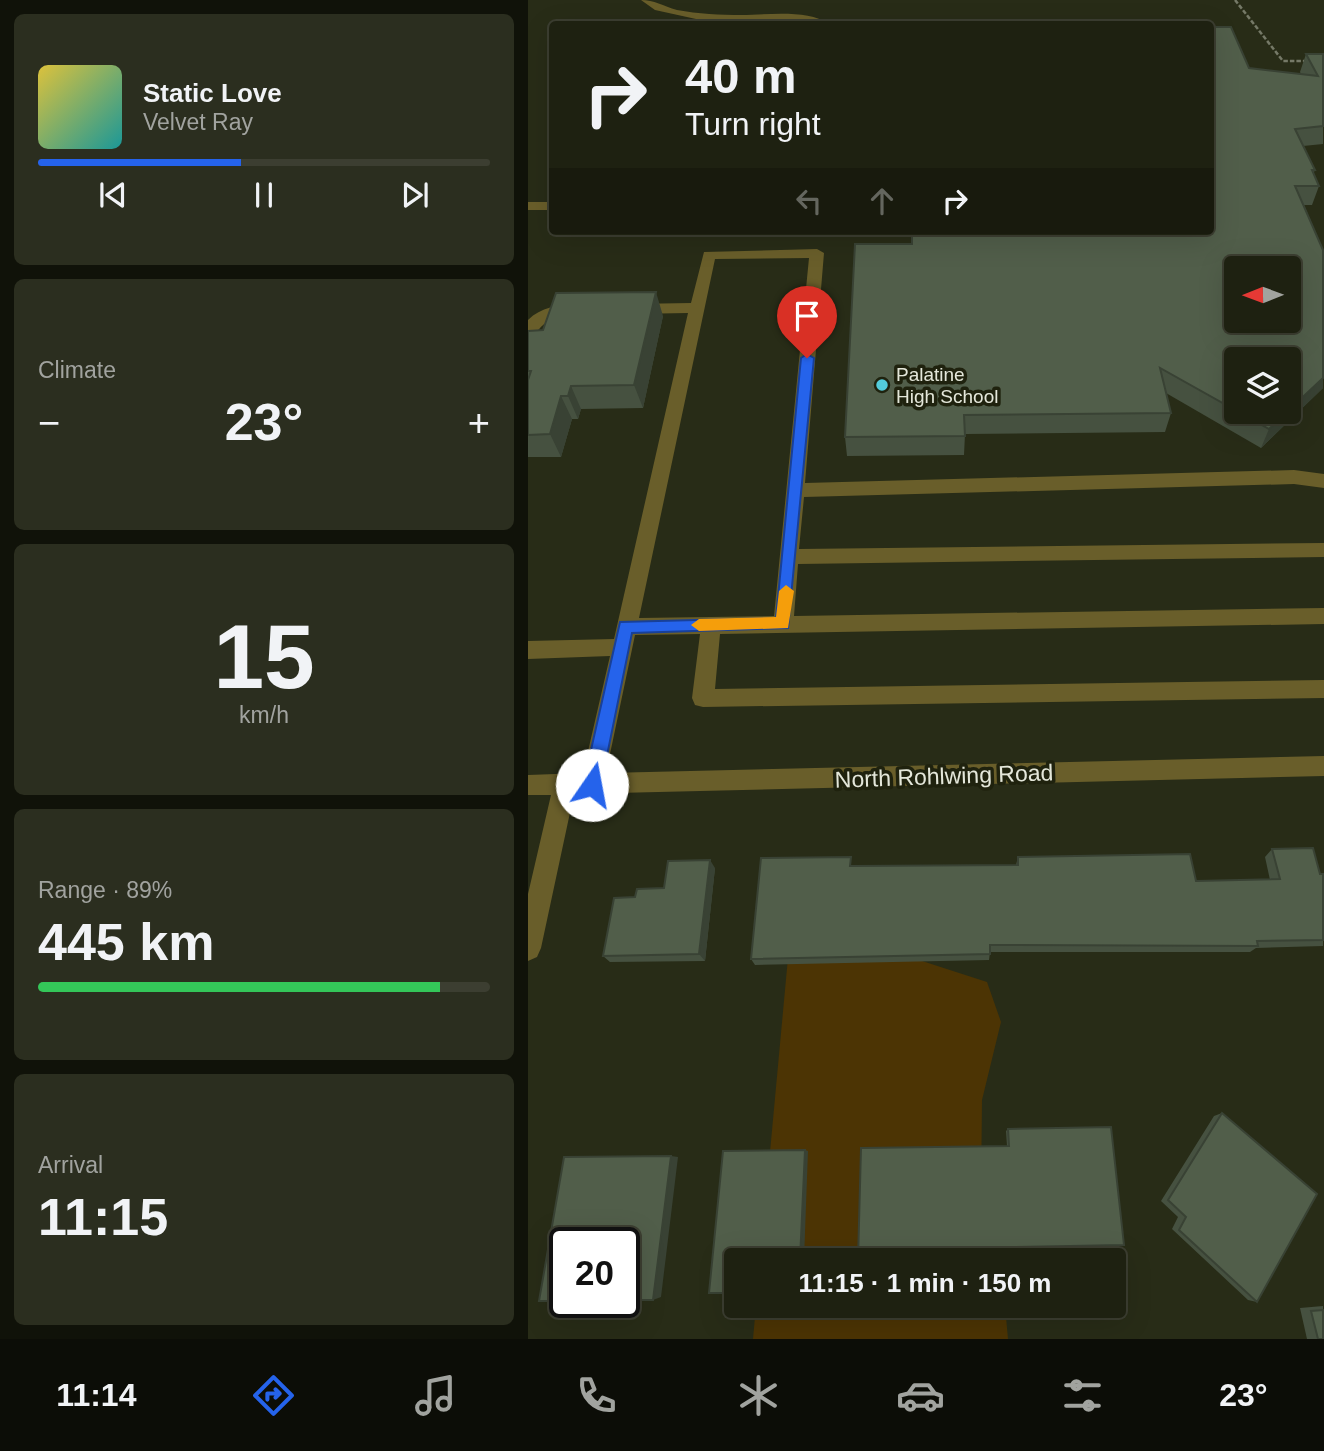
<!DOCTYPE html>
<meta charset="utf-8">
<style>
body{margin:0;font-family:Helvetica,sans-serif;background:#2b2e1f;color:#f1f3f6;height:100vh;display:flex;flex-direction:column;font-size:26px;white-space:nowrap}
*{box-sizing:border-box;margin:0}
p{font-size:23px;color:#a1a39f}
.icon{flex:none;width:38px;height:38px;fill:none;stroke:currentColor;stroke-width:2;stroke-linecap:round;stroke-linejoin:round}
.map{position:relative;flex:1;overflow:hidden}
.side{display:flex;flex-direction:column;gap:14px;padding:14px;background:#101209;width:528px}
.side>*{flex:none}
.banner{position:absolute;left:21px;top:21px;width:665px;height:214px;border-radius:7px;box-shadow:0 7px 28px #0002,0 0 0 2px #3c3e31;background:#1e2111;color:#f1f3f6;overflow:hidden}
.needle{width:46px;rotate:269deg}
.controls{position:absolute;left:696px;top:256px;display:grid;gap:14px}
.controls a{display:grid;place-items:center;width:77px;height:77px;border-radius:7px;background:#1e2111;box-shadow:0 7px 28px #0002,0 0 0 2px #3c3e31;font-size:35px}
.speed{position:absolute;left:21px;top:1227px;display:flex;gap:14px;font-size:35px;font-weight:700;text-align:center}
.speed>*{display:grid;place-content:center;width:91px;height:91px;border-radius:50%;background:#1e2111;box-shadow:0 7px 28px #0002,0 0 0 2px #3c3e31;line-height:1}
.speed .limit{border:4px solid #111;border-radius:10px;background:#fff;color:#111}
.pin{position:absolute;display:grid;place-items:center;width:60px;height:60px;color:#fff;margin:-72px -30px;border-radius:50% 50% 50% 0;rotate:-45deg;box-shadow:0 0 7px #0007}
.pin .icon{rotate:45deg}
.me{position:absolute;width:77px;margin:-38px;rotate:12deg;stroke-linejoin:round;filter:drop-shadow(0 0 5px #0008)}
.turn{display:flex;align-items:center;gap:24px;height:147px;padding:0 21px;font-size:32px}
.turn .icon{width:91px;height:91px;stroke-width:2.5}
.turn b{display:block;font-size:49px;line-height:60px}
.lanes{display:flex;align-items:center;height:66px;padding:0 21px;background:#0003;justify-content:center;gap:35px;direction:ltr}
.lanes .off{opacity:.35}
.big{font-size:52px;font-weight:700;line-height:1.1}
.side .tile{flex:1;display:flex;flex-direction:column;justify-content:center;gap:10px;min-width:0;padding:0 24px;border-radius:10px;background:#2b2e1f}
.side .dial{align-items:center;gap:0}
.dial b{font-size:91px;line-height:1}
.song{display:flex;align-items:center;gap:21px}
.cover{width:84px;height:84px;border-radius:10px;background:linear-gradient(135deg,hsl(50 70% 55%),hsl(180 70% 35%))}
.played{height:7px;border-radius:4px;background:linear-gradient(90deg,#2563eb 45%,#3c3e31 45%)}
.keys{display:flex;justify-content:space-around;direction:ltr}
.heat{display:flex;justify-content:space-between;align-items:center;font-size:38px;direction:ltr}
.charge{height:10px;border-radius:5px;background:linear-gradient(90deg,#34c759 89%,#3c3e31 0)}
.trip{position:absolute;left:196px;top:1248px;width:402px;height:70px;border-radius:7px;background:#1e2111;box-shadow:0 7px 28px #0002,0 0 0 2px #3c3e31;font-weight:700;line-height:70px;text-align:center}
.tabs{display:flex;height:112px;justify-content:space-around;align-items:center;background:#0c0d07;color:#a1a39f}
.tabs .icon{width:49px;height:49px}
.tabs .selected{color:#2563eb}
.tabs b{font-size:32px;color:#f1f3f6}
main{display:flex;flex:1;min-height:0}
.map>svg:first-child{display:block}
</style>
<main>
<section class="side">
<div class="tile">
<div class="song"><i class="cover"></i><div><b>Static Love</b><p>Velvet Ray</p></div></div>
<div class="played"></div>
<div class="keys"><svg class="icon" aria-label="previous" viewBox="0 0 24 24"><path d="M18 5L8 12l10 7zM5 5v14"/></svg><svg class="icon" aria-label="pause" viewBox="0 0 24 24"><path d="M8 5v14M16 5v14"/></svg><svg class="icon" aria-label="next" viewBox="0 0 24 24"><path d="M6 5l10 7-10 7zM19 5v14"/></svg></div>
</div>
<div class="tile"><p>Climate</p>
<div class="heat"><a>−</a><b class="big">23°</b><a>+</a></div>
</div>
<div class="tile dial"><b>15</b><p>km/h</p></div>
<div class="tile"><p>Range · 89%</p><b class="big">445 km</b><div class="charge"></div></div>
<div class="tile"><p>Arrival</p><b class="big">11:15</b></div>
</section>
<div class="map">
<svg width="796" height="1339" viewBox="0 0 796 1339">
<rect width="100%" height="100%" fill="#282c17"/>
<path fill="#4c3404" d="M292,928L459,982L473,1022L454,1100L453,1189L472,1260H232L262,936Z
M228,1306H477L480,1339H225Z"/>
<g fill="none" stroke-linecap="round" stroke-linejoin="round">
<path stroke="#757967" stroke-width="2.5" stroke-dasharray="4.5 2" stroke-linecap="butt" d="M707,0L755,61H782"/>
<path fill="#695e2a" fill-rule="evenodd" d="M113,0C126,0 135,6 149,10C170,14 192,15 214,15C236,15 283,9 299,24L168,19L127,10Z
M0,202H24V210H0Z
M289,249L296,253L277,483L766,470L796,474V488L766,484L276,497L271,549L796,543V557L270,564L266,616L796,608V624L192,634L187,689L796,680V698L175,707L167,705L164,698L172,634L107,635L78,773L796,756V776L46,794L13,948L9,957L0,961V894L23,795H0V775L55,773L82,656L0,659V641L86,639L160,313L104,314L96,309L104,304L163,303L176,252ZM281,258L246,616L111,618L187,259Z
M48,304L53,306L56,309L53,312C32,318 18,315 6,337L0,338V320C13,307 30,305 48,304Z"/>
</g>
<path fill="#465140" d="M778,54H795V144L775,146L787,170L785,174L791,186L784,205H776L795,250V388L733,448L638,393L643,413L637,432L437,434L436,455L319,456L317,437L384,244L721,68L773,74L772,72Z
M135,316L115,408L53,409L50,419H44L33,457H0V331L15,330Z
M744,849L792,874H795V946L728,948L722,952H462L461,960L227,965L223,959L324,866L488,865L490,857L668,881L742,880L737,857Z
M187,868L177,961L82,962L75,956L107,897L136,888Z
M694,1113L729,1302L720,1300L644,1229L650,1217L633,1201L686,1116Z
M583,1127L442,1248L330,1260L479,1146L478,1131L480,1129Z
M795,1306V1339H779L772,1308Z"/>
<path fill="#394234" d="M128,292L135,316L115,408L106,385Z
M795,378V388L733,448L741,429Z
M43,386L53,409L50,419L40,396Z
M33,396L44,419L33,457L22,434Z
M182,860L187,868L177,961L171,954Z
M277,1150L280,1151L276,1260H272Z
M143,1156L150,1157L133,1297L125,1300Z"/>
<path fill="#515e4a" stroke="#394234" stroke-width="2" fill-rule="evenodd" d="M682,27H703L721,68L790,76L778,54H795V126L767,129L787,170H784L791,186H767L795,250V378L761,410V359H709V411L632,368L643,413L436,415L437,436L317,437L327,244H384V231H682ZM709,268H761V320H709Z
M128,292L106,385L43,386L40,396H33L22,434L0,435V380L3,371H0V331L15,330L28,293Z
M709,411H760L741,429Z
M785,848L792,874H795V940L729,941L730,946L462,945V954L223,959L233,858L323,857L322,866L490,865V857L662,854L668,881L752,879L744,849Z
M182,860L171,954L75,956L86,898L107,897L109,889L136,888L140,861Z
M694,1113L789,1194L729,1302L651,1230L658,1217L640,1200Z
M583,1127L596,1245L442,1248L443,1260H330L333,1148L481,1146L480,1129Z
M277,1150L272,1260H208V1293H181L195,1151Z
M143,1156L125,1300H96V1242H37V1301H11L36,1157Z
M795,1310V1339H790L783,1311Z"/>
<path fill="#2563eb" stroke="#184099" stroke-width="2" d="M279,354L286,358L260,628L104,633L73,785L70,791L64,793L58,791L55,785L92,622L248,618L273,358Z"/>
<path fill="#f59e0b" d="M258,585L266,591L260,628L171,631L163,625L171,619L248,617L251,591Z"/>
<circle fill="#53cbda" stroke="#1f220e" stroke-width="2.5" cx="354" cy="385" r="7"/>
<g text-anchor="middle" stroke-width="7" stroke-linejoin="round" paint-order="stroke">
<g font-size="19" fill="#e4e7da" stroke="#1f220e" text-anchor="start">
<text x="368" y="381">Palatine<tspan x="368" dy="22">High School</tspan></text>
</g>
<g font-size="23" fill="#e4e7da" stroke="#1f220e">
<text transform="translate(416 776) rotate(-2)" y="8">North Rohlwing Road</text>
</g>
</g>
</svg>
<div class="controls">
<a><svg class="needle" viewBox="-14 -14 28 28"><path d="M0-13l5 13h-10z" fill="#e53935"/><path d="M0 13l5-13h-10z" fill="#a1a39f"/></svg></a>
<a><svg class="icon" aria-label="layers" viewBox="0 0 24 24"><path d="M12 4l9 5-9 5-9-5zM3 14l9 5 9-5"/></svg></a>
</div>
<div class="speed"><div class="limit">20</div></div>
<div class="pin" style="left:279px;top:358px;background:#d93025"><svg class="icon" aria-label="arrive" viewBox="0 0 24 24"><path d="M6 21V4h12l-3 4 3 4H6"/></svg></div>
<svg class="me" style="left:64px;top:785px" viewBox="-20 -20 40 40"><circle r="19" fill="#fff"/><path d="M0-13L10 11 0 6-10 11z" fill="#2563eb"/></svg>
<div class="trip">11:15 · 1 min · 150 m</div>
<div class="banner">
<div class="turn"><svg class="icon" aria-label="right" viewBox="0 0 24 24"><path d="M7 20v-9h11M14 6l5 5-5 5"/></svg><div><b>40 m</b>Turn right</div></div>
<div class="lanes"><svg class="icon off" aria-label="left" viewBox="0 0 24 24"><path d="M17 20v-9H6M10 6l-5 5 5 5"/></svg><svg class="icon off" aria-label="ahead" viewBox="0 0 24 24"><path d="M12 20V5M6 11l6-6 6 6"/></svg><svg class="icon" aria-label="right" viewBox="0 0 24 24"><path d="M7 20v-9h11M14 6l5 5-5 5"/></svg></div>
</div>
</div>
</main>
<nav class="tabs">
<b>11:14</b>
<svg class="icon selected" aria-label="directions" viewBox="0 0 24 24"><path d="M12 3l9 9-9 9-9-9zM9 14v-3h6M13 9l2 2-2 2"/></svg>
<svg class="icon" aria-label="music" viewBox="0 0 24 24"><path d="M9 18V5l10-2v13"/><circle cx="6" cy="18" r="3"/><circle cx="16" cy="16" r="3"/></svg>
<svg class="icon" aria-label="phone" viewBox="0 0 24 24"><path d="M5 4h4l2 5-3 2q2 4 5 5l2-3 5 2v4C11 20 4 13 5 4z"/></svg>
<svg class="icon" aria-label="climate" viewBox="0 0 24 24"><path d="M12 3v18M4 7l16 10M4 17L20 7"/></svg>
<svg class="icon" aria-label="car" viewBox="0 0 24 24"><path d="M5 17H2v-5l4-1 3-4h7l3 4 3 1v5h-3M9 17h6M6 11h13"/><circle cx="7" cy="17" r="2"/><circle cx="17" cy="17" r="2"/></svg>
<svg class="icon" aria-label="filters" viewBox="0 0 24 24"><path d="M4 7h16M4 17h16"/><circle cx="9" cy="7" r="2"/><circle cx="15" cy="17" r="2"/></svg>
<b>23°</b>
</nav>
